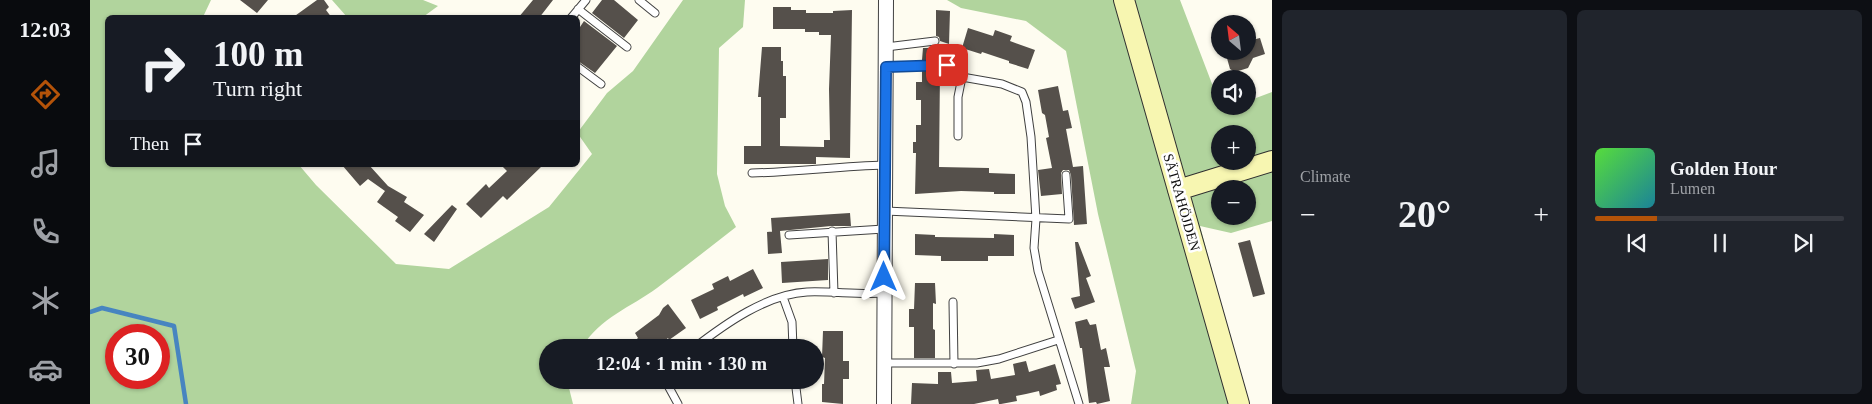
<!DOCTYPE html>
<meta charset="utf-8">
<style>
body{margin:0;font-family:Georgia,serif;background:#20242c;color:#f1f3f6;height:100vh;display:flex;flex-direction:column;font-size:19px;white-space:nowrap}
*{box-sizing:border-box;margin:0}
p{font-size:16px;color:#9ea1a6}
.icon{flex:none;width:28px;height:28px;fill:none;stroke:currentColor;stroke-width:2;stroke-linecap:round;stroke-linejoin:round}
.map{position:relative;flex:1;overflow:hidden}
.panel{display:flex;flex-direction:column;gap:10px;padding:10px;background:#0d0f14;width:600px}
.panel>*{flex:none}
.banner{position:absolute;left:15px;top:15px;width:475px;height:152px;border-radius:8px;box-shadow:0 1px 4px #0004;background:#171b24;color:#f1f3f6;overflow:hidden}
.needle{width:32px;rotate:332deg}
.tools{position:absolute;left:1121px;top:15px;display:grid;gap:10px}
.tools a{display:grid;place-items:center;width:45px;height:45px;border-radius:50%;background:#171b24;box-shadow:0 1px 4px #0004;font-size:25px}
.speed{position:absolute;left:15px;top:324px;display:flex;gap:10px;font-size:25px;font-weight:700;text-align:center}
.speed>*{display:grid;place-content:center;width:65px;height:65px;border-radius:50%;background:#171b24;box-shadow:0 1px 4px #0004;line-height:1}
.speed .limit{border:8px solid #d22;background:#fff;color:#111}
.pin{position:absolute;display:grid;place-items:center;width:42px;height:42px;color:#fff;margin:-21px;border-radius:10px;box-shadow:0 2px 8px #0006}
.me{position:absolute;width:55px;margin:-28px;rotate:0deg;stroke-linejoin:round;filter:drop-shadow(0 0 4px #0008)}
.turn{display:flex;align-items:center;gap:18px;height:105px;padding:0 25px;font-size:22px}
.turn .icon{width:65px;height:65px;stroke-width:2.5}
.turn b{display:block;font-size:35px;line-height:42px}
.then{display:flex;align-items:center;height:48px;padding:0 25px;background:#0003;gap:10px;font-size:19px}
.big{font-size:38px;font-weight:700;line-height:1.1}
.panel .widget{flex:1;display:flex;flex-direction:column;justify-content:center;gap:8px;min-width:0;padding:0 18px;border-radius:8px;background:#20242c}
.song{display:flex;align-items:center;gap:15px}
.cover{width:60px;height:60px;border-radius:8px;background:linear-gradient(135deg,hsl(110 70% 55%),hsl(190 70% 35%))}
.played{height:5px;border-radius:2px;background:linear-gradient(90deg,#b45309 25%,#363941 25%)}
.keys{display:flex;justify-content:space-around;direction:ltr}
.heat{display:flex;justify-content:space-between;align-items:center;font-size:28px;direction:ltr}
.panel .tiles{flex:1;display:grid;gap:10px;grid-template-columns:repeat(2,1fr)}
.trip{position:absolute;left:449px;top:339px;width:285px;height:50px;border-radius:25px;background:#171b24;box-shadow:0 1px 4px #0004;font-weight:700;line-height:50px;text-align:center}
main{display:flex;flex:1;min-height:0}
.tabs{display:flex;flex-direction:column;width:90px;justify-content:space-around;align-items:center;background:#090b0e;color:#9ea1a6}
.tabs .icon{width:35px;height:35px}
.tabs .active{color:#b45309}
.tabs b{font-size:22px;color:#f1f3f6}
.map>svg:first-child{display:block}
</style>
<main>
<nav class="tabs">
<b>12:03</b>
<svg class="icon active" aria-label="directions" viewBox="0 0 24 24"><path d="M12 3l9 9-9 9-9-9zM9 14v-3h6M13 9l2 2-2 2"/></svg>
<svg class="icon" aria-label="music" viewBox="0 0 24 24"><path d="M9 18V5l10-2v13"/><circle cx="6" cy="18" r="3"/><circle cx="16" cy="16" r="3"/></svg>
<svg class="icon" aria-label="phone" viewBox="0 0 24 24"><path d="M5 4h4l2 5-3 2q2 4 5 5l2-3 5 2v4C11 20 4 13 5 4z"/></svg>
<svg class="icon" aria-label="climate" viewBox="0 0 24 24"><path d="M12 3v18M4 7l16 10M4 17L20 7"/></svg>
<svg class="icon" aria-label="car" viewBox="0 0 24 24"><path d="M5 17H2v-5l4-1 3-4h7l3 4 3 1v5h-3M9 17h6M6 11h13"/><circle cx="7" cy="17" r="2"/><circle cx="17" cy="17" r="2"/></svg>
</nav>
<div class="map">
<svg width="1182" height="404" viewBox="0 0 1182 404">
<rect width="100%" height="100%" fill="#fefcf0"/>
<path fill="#b1d49d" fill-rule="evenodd" d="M0,0H121L113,17L18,18V165H209L226,185L306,264L359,269L459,207L502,154L488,134V132L517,93L543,71L593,0H655L653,27L629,48L627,174L635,206L646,227C620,247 594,268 567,288C541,307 510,318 492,347L458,348V380H477L483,404H0ZM26,335H69V378H26Z
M242,0H333L348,6L333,17H257Z
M857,0H1090L1132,110L1143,106H1158V101L1182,92V221L1141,233L1110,226L1158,404H1041L1046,371L1008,214L976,51L936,21L871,8ZM1130,134H1158V161H1130ZM1130,189H1158V216H1130Z"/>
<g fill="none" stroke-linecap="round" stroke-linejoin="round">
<path stroke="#4785c0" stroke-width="4.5" d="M0,312L12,308L84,326L96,404"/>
</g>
<path fill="#55504b" d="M150,0H178L167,13Z
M227,0H234L239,7L236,10L242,18H202Z
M443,0H463L449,18H428Z
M512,0H524L548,20L534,38L502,13Z
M683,7H701V10H716V13H743V11L762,10L760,158L726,157V164H654V146H671V97H668L672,47H691V61H693V76H696V118H690V146L734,147V140H740L739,89L741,35H729V32H715V29H683Z
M846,10L860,11L859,44L850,41L849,37L846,36Z
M494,21L527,46L505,73L488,61V30Z
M878,28L903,36L905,30L922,36L920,41L945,50L938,69L919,63V61L892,52L891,54L872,48Z
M1170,38L1175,54L1163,58L1158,68L1145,72L1140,69L1135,51H1158V41Z
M833,48H854L853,60H832Z
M832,71H850L849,167L899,168V173L925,174V194H904V192L871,191L825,194L826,153H823V142H826V125H831V100H826V82H832Z
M968,86L973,111L978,110L982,128L976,129L983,167L993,166L997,224L984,225L981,175L979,170H973L971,173L972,194L951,196L948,170L962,168L956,138L959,137L955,115L952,113L948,90Z
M252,165H279L298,186L317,197L314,202L334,215L320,232L305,221L308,217L287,202L295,191L278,179L270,186Z
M411,165H453L417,200L413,196L391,218L376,204L396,184L399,188L417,171Z
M362,205L367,209L344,242L334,234Z
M760,213L761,226H741L690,231L692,253L678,254L677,232L687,231L682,232L681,218Z
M825,234L845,235V237L904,238V234L924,235V256H898V261H851V256L825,255Z
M1160,240L1175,294L1163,297L1148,243Z
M985,242H988L1001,276L996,278L1005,302L985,309L981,298L990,296Z
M738,259V280L692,283L691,262Z
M663,269L673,288L654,297L653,294L627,307L628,310L610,319L601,300L624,289L622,284L638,276L640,281Z
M825,283H845L846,304L843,303V329L845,330V358H824V327H819V309H824Z
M578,304L596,328L579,340L578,338L566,348H536L548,338L545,333L569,315L573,308Z
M997,319L1000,325L1006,324L1011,350L1016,348L1020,367H1014L1020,401L1007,404L1006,402L999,403L992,348H990L985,322Z
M733,331H753V361H759V379H753V404L732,402V384H734L735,358L732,357Z
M936,361L939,372L965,364L971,384L966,385L967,390L950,396L949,391L936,394L926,396L927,401L911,404H909L908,399L884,404H821L822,383L848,384V372H861L862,383L887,381L886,370L899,369L901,379L925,375L923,364Z"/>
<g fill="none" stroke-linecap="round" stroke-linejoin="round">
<defs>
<path id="lane" d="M549,0L565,13
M488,9L537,47
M481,18L496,0
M796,47L845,41
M488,67L511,84
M796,67L857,65L872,77L912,84L932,92L936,102L941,137L946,219L944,248L948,271L989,404
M868,136V97L872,77
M662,173C707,172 751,166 795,165
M795,211L979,219L976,175
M742,231L744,293
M699,235L794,229
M693,297L702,322L703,348
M863,302L864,364
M604,348C635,324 677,294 717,292C743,291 769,295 795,293
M793,363H887L909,359L968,340
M575,380L588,404
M705,380L708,404"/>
<path id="street" d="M794,404L796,0"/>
<path id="secondary" d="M1034,0L1149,404
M1088,190L1182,161"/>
</defs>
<use href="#lane" stroke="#414141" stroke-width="9"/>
<use href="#street" stroke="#414141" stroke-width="16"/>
<use href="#secondary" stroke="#303030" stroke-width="22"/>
<use href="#lane" stroke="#fff" stroke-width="7"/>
<use href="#street" stroke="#fff" stroke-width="14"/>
<use href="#secondary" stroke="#f7f6b1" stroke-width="20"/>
</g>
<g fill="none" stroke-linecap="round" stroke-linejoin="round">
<defs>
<path id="route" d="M794,277L796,67L857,65"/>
</defs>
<use href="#route" stroke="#114b97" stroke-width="12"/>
<use href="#route" stroke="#1a73e8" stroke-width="9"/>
</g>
<g text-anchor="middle" stroke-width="5" stroke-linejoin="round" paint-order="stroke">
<g font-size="14" fill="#0e0e0e" stroke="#fff">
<text transform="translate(1092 202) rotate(74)" y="5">SÄTRAHÖJDEN</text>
</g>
</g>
</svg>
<div class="tools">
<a><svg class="needle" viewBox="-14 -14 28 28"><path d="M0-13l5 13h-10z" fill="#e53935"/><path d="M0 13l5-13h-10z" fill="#9ea1a6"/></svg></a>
<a><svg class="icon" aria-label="sound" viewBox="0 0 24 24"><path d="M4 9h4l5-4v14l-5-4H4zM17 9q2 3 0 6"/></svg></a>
<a>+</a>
<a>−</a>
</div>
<div class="speed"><div class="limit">30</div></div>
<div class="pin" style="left:857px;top:65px;background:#d93025"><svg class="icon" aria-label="arrive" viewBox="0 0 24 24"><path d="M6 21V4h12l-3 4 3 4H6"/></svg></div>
<svg class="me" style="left:794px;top:277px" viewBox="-20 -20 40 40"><path d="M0-17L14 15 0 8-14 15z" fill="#1a73e8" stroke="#fff" stroke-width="4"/></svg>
<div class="trip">12:04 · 1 min · 130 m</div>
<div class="banner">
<div class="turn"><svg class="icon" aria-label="right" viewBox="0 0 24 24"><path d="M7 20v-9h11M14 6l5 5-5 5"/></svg><div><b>100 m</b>Turn right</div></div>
<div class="then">Then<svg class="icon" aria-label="arrive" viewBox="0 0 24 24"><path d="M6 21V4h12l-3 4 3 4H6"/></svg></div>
</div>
</div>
<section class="panel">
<div class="tiles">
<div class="widget"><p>Climate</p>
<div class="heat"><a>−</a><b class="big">20°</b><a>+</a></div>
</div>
<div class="widget">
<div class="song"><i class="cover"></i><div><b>Golden Hour</b><p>Lumen</p></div></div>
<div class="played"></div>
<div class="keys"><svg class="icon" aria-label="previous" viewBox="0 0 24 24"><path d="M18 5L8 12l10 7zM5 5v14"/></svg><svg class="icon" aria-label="pause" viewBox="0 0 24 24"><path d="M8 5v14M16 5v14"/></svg><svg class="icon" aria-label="next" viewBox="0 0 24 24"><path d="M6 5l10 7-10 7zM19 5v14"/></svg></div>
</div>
</div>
</section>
</main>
